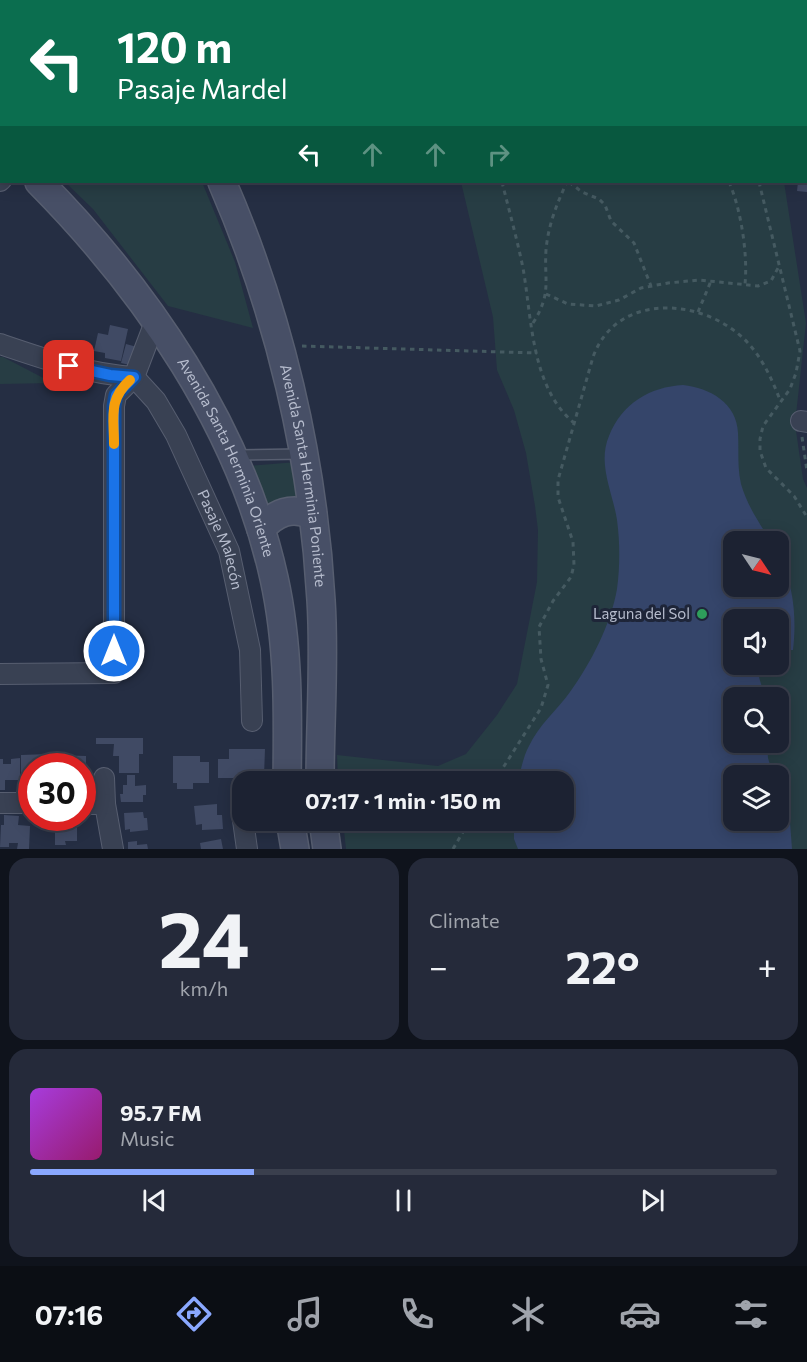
<!DOCTYPE html>
<meta charset="utf-8">
<style>
body{margin:0;font-family:Commissioner,sans-serif;background:#252a3a;color:#f1f3f6;height:100vh;display:flex;flex-direction:column;font-size:22px;white-space:nowrap}
*{box-sizing:border-box;margin:0}
p{font-size:20px;color:#a0a4ac}
.icon{flex:none;width:33px;height:33px;fill:none;stroke:currentColor;stroke-width:2;stroke-linecap:round;stroke-linejoin:round}
.map{position:relative;height:849px;overflow:hidden}
.side{display:flex;flex-direction:column;gap:9px;padding:9px;background:#0f131c;flex:1}
.side>*{flex:none}
.top-card{position:absolute;left:0px;top:0px;width:807px;height:183px;box-shadow:0 3px 15px #0003,0 0 0 2px #3a3f4d;background:#0b6e4f;color:#fff;overflow:hidden}
.needle{width:39px;rotate:125deg}
.tools{position:absolute;left:723px;top:531px;display:grid;gap:12px}
.tools a{display:grid;place-items:center;width:66px;height:66px;border-radius:12px;background:#1c2232;box-shadow:0 3px 15px #0003,0 0 0 2px #3a3f4d;font-size:30px}
.speed{position:absolute;left:18px;top:753px;display:flex;gap:12px;font-size:30px;font-weight:700;text-align:center}
.speed>*{display:grid;place-content:center;width:78px;height:78px;border-radius:50%;background:#1c2232;box-shadow:0 3px 15px #0003,0 0 0 2px #3a3f4d;line-height:1}
.speed .limit{border:9px solid #d22;background:#fff;color:#111}
.pin{position:absolute;display:grid;place-items:center;width:51px;height:51px;color:#fff;margin:-26px;border-radius:12px;box-shadow:0 3px 9px #0006}
.me{position:absolute;width:66px;margin:-33px;rotate:0deg;stroke-linejoin:round;filter:drop-shadow(0 0 4px #0008)}
.turn{display:flex;align-items:center;gap:21px;height:126px;padding:0 18px;font-size:27px}
.turn .icon{width:78px;height:78px;stroke-width:2.5}
.turn b{display:block;font-size:42px;line-height:51px}
.lanes{display:flex;align-items:center;height:57px;padding:0 18px;background:#0003;justify-content:center;gap:30px;direction:ltr}
.lanes .off{opacity:.35}
.big{font-size:45px;font-weight:700;line-height:1.1}
.side .tile{flex:1;display:flex;flex-direction:column;justify-content:center;gap:9px;min-width:0;padding:0 21px;border-radius:18px;background:#252a3a}
.side .dial{align-items:center;gap:0}
.dial b{font-size:78px;line-height:1}
.song{display:flex;align-items:center;gap:18px}
.cover{width:72px;height:72px;border-radius:9px;background:linear-gradient(135deg,hsl(280 70% 55%),hsl(320 70% 35%))}
.played{height:6px;border-radius:3px;background:linear-gradient(90deg,#8aa8ff 30%,#3a3f4d 30%)}
.keys{display:flex;justify-content:space-around;direction:ltr}
.heat{display:flex;justify-content:space-between;align-items:center;font-size:33px;direction:ltr}
.side .tiles{flex:1;display:grid;gap:9px;grid-template-columns:1fr 1fr}
.tile:last-child{grid-column:span 2}
.trip{position:absolute;left:232px;top:771px;width:342px;height:60px;border-radius:18px;background:#1c2232;box-shadow:0 3px 15px #0003,0 0 0 2px #3a3f4d;font-weight:700;line-height:60px;text-align:center}
.tab-bar{display:flex;height:96px;justify-content:space-around;align-items:center;background:#0b0e14;color:#a0a4ac}
.tab-bar .icon{width:42px;height:42px}
.tab-bar .active{color:#8aa8ff}
.tab-bar b{font-size:27px;color:#f1f3f6}
.map>svg:first-child{display:block}
</style>
<div class="map">
<svg width="807" height="849" viewBox="0 0 807 849">
<rect width="100%" height="100%" fill="#252e43"/>
<path fill="#273d44" fill-rule="evenodd" d="M412,0H723L724,1L413,2Z
M65,182H202L235,262L253,328L168,306L93,209Z
M461,182H784L806,323L795,424L803,479L807,488V849H346L343,821L564,820V782L338,781L337,755L438,766L466,754L497,715L517,684L537,582L538,530L535,506L526,453L514,410L497,370L493,317ZM734,542H778V586H734ZM734,620H778V664H734ZM734,698H778V742H734ZM734,776H778V820H734Z
M0,357H3L53,383L0,384Z
M297,462L303,498L267,506L249,466Z"/>
<path fill="#35456a" d="M683,385C710,388 737,403 738,433C739,450 737,466 741,484C747,505 759,523 771,541L734,542V586H778L779,553C793,585 797,615 793,650H779L778,620H734V664L760,665C755,676 764,686 764,697L734,698V742L767,743L768,758L773,775L734,776V820H778L779,792L790,822L792,849H518L514,839V821L564,820V782L518,781C521,770 523,757 529,746C538,726 557,710 570,692C591,663 611,624 617,589C620,567 620,542 617,520C613,493 597,464 609,436C622,403 650,387 683,385Z"/>
<path fill="#404a64" d="M798,182H807V192L797,191Z
M110,325L128,329L121,361L105,358V353L94,351L98,333L108,335Z
M126,344L137,347L130,365L121,363Z
M96,738H143V754H139V773H119V756H113L114,744H96Z
M229,749H265L264,776H260V781H245V778H218V759H229Z
M49,754V766H32V779L21,780V755Z
M55,755L86,756V781H82V766H55Z
M173,756H200V762H209V783H193V789H177V783H173Z
M20,758V780H5V790H0V759H3V764H11V759Z
M127,775H135V786L146,785V795H143V802H121L120,794H123V785H127Z
M217,804V815H222L223,829L202,830V824L196,825L194,806Z
M143,812L144,818H147L148,830L130,832V829L125,830L124,813Z
M4,815L19,816L18,825L30,826L29,849H17L18,843H9V847H0L1,825H4Z
M54,818L72,820V825H77V841H65L66,845H55V831H50V822H54Z
M221,839L223,849H201L200,843Z
M137,841V845L147,844L148,849H128V842Z"/>
<g fill="none" stroke-linecap="round" stroke-linejoin="round">
<defs>
<path id="lane" d="M237,455L301,454"/>
<g id="street">
<path d="M806,74H807"/>
<path d="M0,181L2,179"/>
<path d="M0,344C44,359 87,374 134,377"/>
<path id="s1" d="M134,377L156,401L176,435L229,551L250,650L252,721"/>
<path d="M801,421L807,422"/>
<path d="M0,674L114,673V406L116,395L134,377L155,322"/>
<path d="M104,778L105,804L113,849"/>
<path d="M0,803H32"/>
<path d="M82,804H105"/>
<path d="M241,806L247,849"/>
</g>
<g id="secondary">
<path d="M126,0L127,2"/>
<path d="M0,143L2,145"/>
<path id="s2" d="M39,182C146,290 241,428 274,578C289,645 288,714 287,782"/>
<path id="s3" d="M222,182C279,313 313,457 321,600C325,660 320,721 320,782"/>
<path d="M261,529C275,513 292,505 313,516"/>
<path d="M290,820L295,849"/>
<path d="M323,820L327,849"/>
</g>
</defs>
<use href="#lane" stroke="#575e70" stroke-width="12"/>
<use href="#street" stroke="#575e70" stroke-width="22"/>
<use href="#secondary" stroke="#575e70" stroke-width="30"/>
<path stroke="#455a61" stroke-width="3" stroke-dasharray="4.5 4.5" stroke-linecap="butt" d="M457,0L458,2
M551,0V2
M637,0L639,2
M696,0V2
M502,182C509,210 517,239 523,268C532,319 531,387 574,423
M569,182L582,192L599,199L605,205L611,221L634,243L651,286
M729,182C741,209 748,255 745,284
M759,182L800,351L796,373L790,389L763,426L760,439V451L766,468L794,496L807,517
M546,294L568,304L596,306L619,300L641,288L668,283L699,280L758,286L771,281L778,268
M698,312L711,281
M533,323C552,293 544,282 546,250C548,226 557,203 567,182
M302,346L537,353
M802,437L807,471
M341,778L393,782
M494,782L541,708L548,685L541,659L539,627L553,601L571,577L574,565L573,542L558,497V480L593,357C615,296 691,297 736,332C758,349 770,374 780,400
M453,849L470,820"/>
<use href="#lane" stroke="#394153" stroke-width="9"/>
<use href="#street" stroke="#394153" stroke-width="20"/>
<use href="#secondary" stroke="#474f66" stroke-width="27"/>
</g>
<g fill="none" stroke-linecap="round" stroke-linejoin="round">
<defs>
<path id="route" d="M69,366L110,375L134,377L116,395L114,406V651"/>
</defs>
<use href="#route" stroke="#114b97" stroke-width="15"/>
<use href="#route" stroke="#1a73e8" stroke-width="10"/>
<path stroke="#f59e0b" stroke-width="10" d="M114,444C114,417 108,400 130,380"/>
</g>
<circle fill="#2e9e5b" stroke="#1e2538" stroke-width="2" cx="702" cy="614" r="6"/>
<g text-anchor="middle" stroke-width="6" stroke-linejoin="round" paint-order="stroke">
<g font-size="15" fill="#b6bccd" stroke="#1e2538">
<text dy="5" stroke="none"><textPath href="#s2" startOffset="336">Avenida Santa Herminia Oriente</textPath></text>
<text dy="5" stroke="none"><textPath href="#s3" startOffset="306">Avenida Santa Herminia Poniente</textPath></text>
<text dy="5" stroke="none"><textPath href="#s1" startOffset="186">Pasaje Malecón</textPath></text>
</g>
<g font-size="15" fill="#b6bccd" stroke="#1e2538" text-anchor="end">
<text x="690" y="619">Laguna del Sol</text>
</g>
</g>
</svg>
<div class="tools">
<a><svg class="needle" viewBox="-14 -14 28 28"><path d="M0-13l5 13h-10z" fill="#e53935"/><path d="M0 13l5-13h-10z" fill="#a0a4ac"/></svg></a>
<a><svg class="icon" aria-label="sound" viewBox="0 0 24 24"><path d="M4 9h4l5-4v14l-5-4H4zM17 9q2 3 0 6"/></svg></a>
<a><svg class="icon" aria-label="search" viewBox="0 0 24 24"><circle cx="10" cy="10" r="6"/><path d="M15 15l6 6"/></svg></a>
<a><svg class="icon" aria-label="layers" viewBox="0 0 24 24"><path d="M12 4l9 5-9 5-9-5zM3 14l9 5 9-5"/></svg></a>
</div>
<div class="speed"><div class="limit">30</div></div>
<div class="pin" style="left:69px;top:366px;background:#d93025"><svg class="icon" aria-label="arrive" viewBox="0 0 24 24"><path d="M6 21V4h12l-3 4 3 4H6"/></svg></div>
<svg class="me" style="left:114px;top:651px" viewBox="-20 -20 40 40"><circle r="17" fill="#1a73e8" stroke="#fff" stroke-width="3"/><path d="M0-11L8 9 0 5-8 9z" fill="#fff"/></svg>
<div class="trip">07:17 · 1 min · 150 m</div>
<div class="top-card">
<div class="turn"><svg class="icon" aria-label="left" viewBox="0 0 24 24"><path d="M17 20v-9H6M10 6l-5 5 5 5"/></svg><div><b>120 m</b>Pasaje Mardel</div></div>
<div class="lanes"><svg class="icon" aria-label="left" viewBox="0 0 24 24"><path d="M17 20v-9H6M10 6l-5 5 5 5"/></svg><svg class="icon off" aria-label="ahead" viewBox="0 0 24 24"><path d="M12 20V5M6 11l6-6 6 6"/></svg><svg class="icon off" aria-label="ahead" viewBox="0 0 24 24"><path d="M12 20V5M6 11l6-6 6 6"/></svg><svg class="icon off" aria-label="right" viewBox="0 0 24 24"><path d="M7 20v-9h11M14 6l5 5-5 5"/></svg></div>
</div>
</div>
<section class="side">
<div class="tiles">
<div class="tile dial"><b>24</b><p>km/h</p></div>
<div class="tile"><p>Climate</p>
<div class="heat"><a>−</a><b class="big">22°</b><a>+</a></div>
</div>
<div class="tile">
<div class="song"><i class="cover"></i><div><b>95.7 FM</b><p>Music</p></div></div>
<div class="played"></div>
<div class="keys"><svg class="icon" aria-label="previous" viewBox="0 0 24 24"><path d="M18 5L8 12l10 7zM5 5v14"/></svg><svg class="icon" aria-label="pause" viewBox="0 0 24 24"><path d="M8 5v14M16 5v14"/></svg><svg class="icon" aria-label="next" viewBox="0 0 24 24"><path d="M6 5l10 7-10 7zM19 5v14"/></svg></div>
</div>
</div>
</section>
<nav class="tab-bar">
<b>07:16</b>
<svg class="icon active" aria-label="directions" viewBox="0 0 24 24"><path d="M12 3l9 9-9 9-9-9zM9 14v-3h6M13 9l2 2-2 2"/></svg>
<svg class="icon" aria-label="music" viewBox="0 0 24 24"><path d="M9 18V5l10-2v13"/><circle cx="6" cy="18" r="3"/><circle cx="16" cy="16" r="3"/></svg>
<svg class="icon" aria-label="phone" viewBox="0 0 24 24"><path d="M5 4h4l2 5-3 2q2 4 5 5l2-3 5 2v4C11 20 4 13 5 4z"/></svg>
<svg class="icon" aria-label="climate" viewBox="0 0 24 24"><path d="M12 3v18M4 7l16 10M4 17L20 7"/></svg>
<svg class="icon" aria-label="car" viewBox="0 0 24 24"><path d="M5 17H2v-5l4-1 3-4h7l3 4 3 1v5h-3M9 17h6M6 11h13"/><circle cx="7" cy="17" r="2"/><circle cx="17" cy="17" r="2"/></svg>
<svg class="icon" aria-label="filters" viewBox="0 0 24 24"><path d="M4 7h16M4 17h16"/><circle cx="9" cy="7" r="2"/><circle cx="15" cy="17" r="2"/></svg>
</nav>
